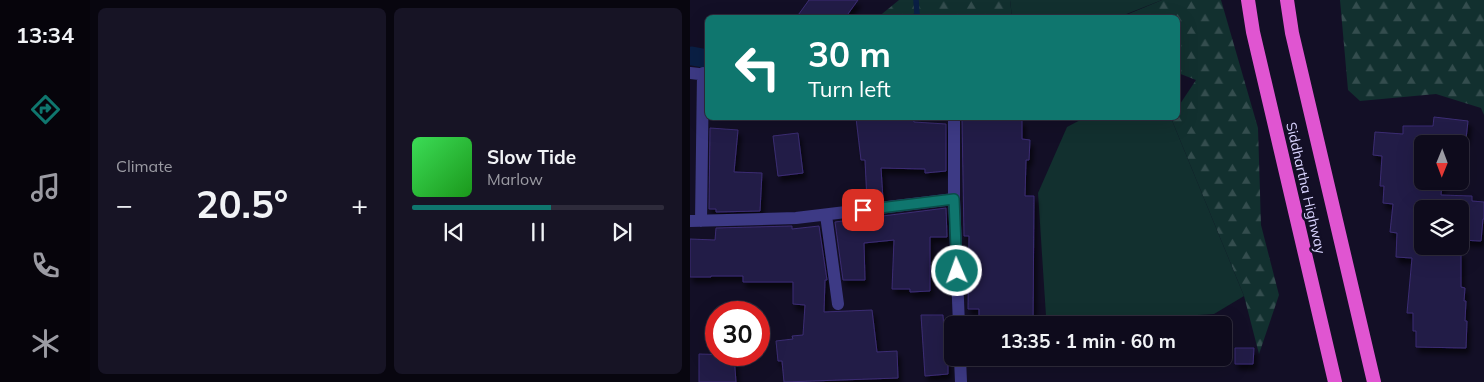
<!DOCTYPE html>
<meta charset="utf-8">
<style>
body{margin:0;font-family:Mulish,sans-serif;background:#171425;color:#f1f3f6;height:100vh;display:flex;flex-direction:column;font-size:19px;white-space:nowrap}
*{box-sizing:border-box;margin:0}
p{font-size:16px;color:#9b9ba3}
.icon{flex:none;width:28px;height:28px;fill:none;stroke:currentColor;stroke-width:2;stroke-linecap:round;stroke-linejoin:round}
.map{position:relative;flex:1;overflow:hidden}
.drawer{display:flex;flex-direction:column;gap:8px;padding:8px;background:#08060f;width:600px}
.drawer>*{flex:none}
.banner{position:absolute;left:15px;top:15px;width:475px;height:105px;border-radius:8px;box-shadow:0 5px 20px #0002,0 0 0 1px #2e2b3b;background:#0f766e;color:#fff;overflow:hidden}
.needle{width:32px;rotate:181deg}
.tools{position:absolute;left:724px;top:135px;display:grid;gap:10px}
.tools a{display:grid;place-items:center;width:55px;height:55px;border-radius:8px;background:#0e0b1c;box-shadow:0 5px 20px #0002,0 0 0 1px #2e2b3b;font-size:25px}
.speed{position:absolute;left:15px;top:301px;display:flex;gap:10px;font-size:25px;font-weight:700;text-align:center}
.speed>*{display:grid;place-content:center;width:65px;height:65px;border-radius:50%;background:#0e0b1c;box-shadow:0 5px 20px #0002,0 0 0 1px #2e2b3b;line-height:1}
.speed .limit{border:8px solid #d22;background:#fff;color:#111}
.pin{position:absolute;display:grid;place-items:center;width:42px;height:42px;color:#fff;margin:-21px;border-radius:10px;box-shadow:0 2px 8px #0006}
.me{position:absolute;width:55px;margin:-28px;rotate:358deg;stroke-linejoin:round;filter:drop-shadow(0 0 4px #0008)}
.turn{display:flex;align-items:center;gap:18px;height:105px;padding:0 20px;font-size:22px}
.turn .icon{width:65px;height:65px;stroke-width:2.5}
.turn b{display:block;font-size:35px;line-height:42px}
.big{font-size:38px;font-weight:700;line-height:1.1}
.drawer .tile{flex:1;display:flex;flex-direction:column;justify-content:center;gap:8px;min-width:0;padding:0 18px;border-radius:8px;background:#171425}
.song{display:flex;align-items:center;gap:15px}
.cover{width:60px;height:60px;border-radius:8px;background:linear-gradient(135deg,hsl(130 70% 55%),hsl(120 70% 35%))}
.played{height:5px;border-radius:2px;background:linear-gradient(90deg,#0f766e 55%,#2e2b3b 55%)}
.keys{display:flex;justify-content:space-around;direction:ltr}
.heat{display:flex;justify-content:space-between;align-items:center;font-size:28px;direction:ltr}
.drawer .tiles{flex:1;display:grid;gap:8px;grid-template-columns:repeat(2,1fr)}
.trip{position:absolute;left:254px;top:316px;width:288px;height:50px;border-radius:8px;background:#0e0b1c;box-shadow:0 5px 20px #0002,0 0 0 1px #2e2b3b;font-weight:700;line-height:50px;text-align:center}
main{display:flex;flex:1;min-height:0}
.dock{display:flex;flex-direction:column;width:90px;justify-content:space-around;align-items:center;background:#06040b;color:#9b9ba3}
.dock .icon{width:35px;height:35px}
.dock .on{color:#0f766e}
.dock b{font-size:22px;color:#f1f3f6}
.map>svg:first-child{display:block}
</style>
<main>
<nav class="dock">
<b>13:34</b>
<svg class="icon on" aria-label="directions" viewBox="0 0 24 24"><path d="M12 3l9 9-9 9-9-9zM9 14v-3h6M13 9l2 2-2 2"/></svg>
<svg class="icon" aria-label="music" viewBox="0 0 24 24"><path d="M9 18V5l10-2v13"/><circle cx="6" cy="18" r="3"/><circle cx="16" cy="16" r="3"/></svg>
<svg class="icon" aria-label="phone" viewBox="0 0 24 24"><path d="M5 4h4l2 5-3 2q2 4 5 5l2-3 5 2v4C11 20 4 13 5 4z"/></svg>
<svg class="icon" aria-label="climate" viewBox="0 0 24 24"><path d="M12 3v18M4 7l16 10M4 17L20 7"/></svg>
</nav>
<section class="drawer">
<div class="tiles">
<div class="tile"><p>Climate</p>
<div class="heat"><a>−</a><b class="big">20.5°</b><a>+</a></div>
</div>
<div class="tile">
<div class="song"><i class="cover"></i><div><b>Slow Tide</b><p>Marlow</p></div></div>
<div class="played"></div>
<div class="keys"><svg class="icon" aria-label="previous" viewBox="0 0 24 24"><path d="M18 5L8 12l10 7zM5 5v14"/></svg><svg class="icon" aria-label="pause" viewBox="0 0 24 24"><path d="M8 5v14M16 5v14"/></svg><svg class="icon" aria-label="next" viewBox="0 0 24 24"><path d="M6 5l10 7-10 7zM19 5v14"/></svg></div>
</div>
</div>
</section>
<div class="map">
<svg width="794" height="382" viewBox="0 0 794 382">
<defs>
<pattern id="forest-firs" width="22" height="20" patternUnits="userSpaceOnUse" patternTransform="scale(1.25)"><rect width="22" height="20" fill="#12302f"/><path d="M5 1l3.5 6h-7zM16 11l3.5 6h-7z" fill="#344d4e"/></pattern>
<filter id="shadow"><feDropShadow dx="3" dy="5.5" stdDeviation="2.5" flood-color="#0009"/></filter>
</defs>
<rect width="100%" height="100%" fill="#130f26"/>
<path fill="url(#forest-firs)" d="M209,0H320L322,17L187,18Z
M472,0H531L568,128L571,225L589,295L569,354L554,296L481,118H488V107L506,80L488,73V18H429Z
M650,0H794V115L791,108L746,94L670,101L658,90Z"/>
<path fill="#12302f" d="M320,0H472L429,17H322Z
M394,118H481L554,296L524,314L443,319L356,316L348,193L377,127Z"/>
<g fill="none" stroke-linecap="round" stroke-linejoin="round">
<path stroke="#0a1f44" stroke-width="5.5" d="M224,18L227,14L226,0"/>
<path stroke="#0a1f44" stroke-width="19" d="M2,56L18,59"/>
</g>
<path fill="#241b47" stroke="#3b2d73" filter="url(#shadow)" d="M119,0H168L155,18H106Z
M744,117L778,121L776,139L745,135L744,144H732V181H752L751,195L782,196V201L794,202V219H793L791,241L770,240V209H732L731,248L739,249V251L771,252V287L775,288L774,301H776L775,321H777L776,348L726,347V331H723V313H717L722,258L706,257L707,233L700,232L703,204L693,203L694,186H690L692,156L683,155L685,132L713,134V126H743Z
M166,118H223L224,122L256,124V171L235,173V169L191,168L193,199L177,201L175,160H171Z
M272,119L332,120V139L340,140L339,160H336L335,196H344L343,325H289V309H278L279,236H274Z
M20,128L48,130L44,172L72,173L70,211L26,212V209H19Z
M108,133L113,173L88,176L83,136Z
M256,208L257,237H240V291L220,292V289H202L204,240L174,243L175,280H153L145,222Z
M102,226V229L129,226L137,280H135L134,312L182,310L187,352L207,351L208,378L94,382L92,361H88L86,341L103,339L102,336L113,335L115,305L103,304V282H53V276H21V277H0V239L25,240L26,228Z
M231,315H253L256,359H258V374L235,376Z
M545,348H564L563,364H545Z
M9,354L44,355L46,382H9Z"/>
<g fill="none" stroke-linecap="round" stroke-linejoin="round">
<path stroke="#3d3a85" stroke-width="12" d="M0,73L18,75
M264,118V199L269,325
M136,215L148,304
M0,221L106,218L264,199
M11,221L13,73
M270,358L271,382"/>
<path stroke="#e055d1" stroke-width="14" d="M558,0L563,32L645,382
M597,0L602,33L684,382"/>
</g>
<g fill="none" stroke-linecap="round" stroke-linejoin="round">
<defs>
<path id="route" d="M173,210L264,199L267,271"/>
</defs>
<use href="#route" stroke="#0a4d48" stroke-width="12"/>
<use href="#route" stroke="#0f766e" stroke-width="9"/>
</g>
<g text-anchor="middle" stroke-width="5" stroke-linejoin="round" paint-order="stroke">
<g font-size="14" fill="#d9d4ff" stroke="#130f26">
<text transform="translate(616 188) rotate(77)" y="5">Siddhartha Highway</text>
</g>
</g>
</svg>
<div class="tools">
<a><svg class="needle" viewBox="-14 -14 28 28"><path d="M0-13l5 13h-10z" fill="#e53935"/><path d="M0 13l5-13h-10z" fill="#9b9ba3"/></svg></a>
<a><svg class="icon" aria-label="layers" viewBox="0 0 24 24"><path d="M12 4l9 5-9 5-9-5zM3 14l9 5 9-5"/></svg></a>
</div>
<div class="speed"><div class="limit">30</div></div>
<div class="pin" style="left:173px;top:210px;background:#d93025"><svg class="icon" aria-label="arrive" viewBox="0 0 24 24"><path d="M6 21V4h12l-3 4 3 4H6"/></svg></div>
<svg class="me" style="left:267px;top:271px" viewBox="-20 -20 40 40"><circle r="17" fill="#0f766e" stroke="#fff" stroke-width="3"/><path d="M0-11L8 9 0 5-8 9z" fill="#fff"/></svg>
<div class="trip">13:35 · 1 min · 60 m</div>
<div class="banner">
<div class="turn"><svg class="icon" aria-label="left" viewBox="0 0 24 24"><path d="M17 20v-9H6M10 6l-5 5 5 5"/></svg><div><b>30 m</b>Turn left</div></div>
</div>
</div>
</main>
